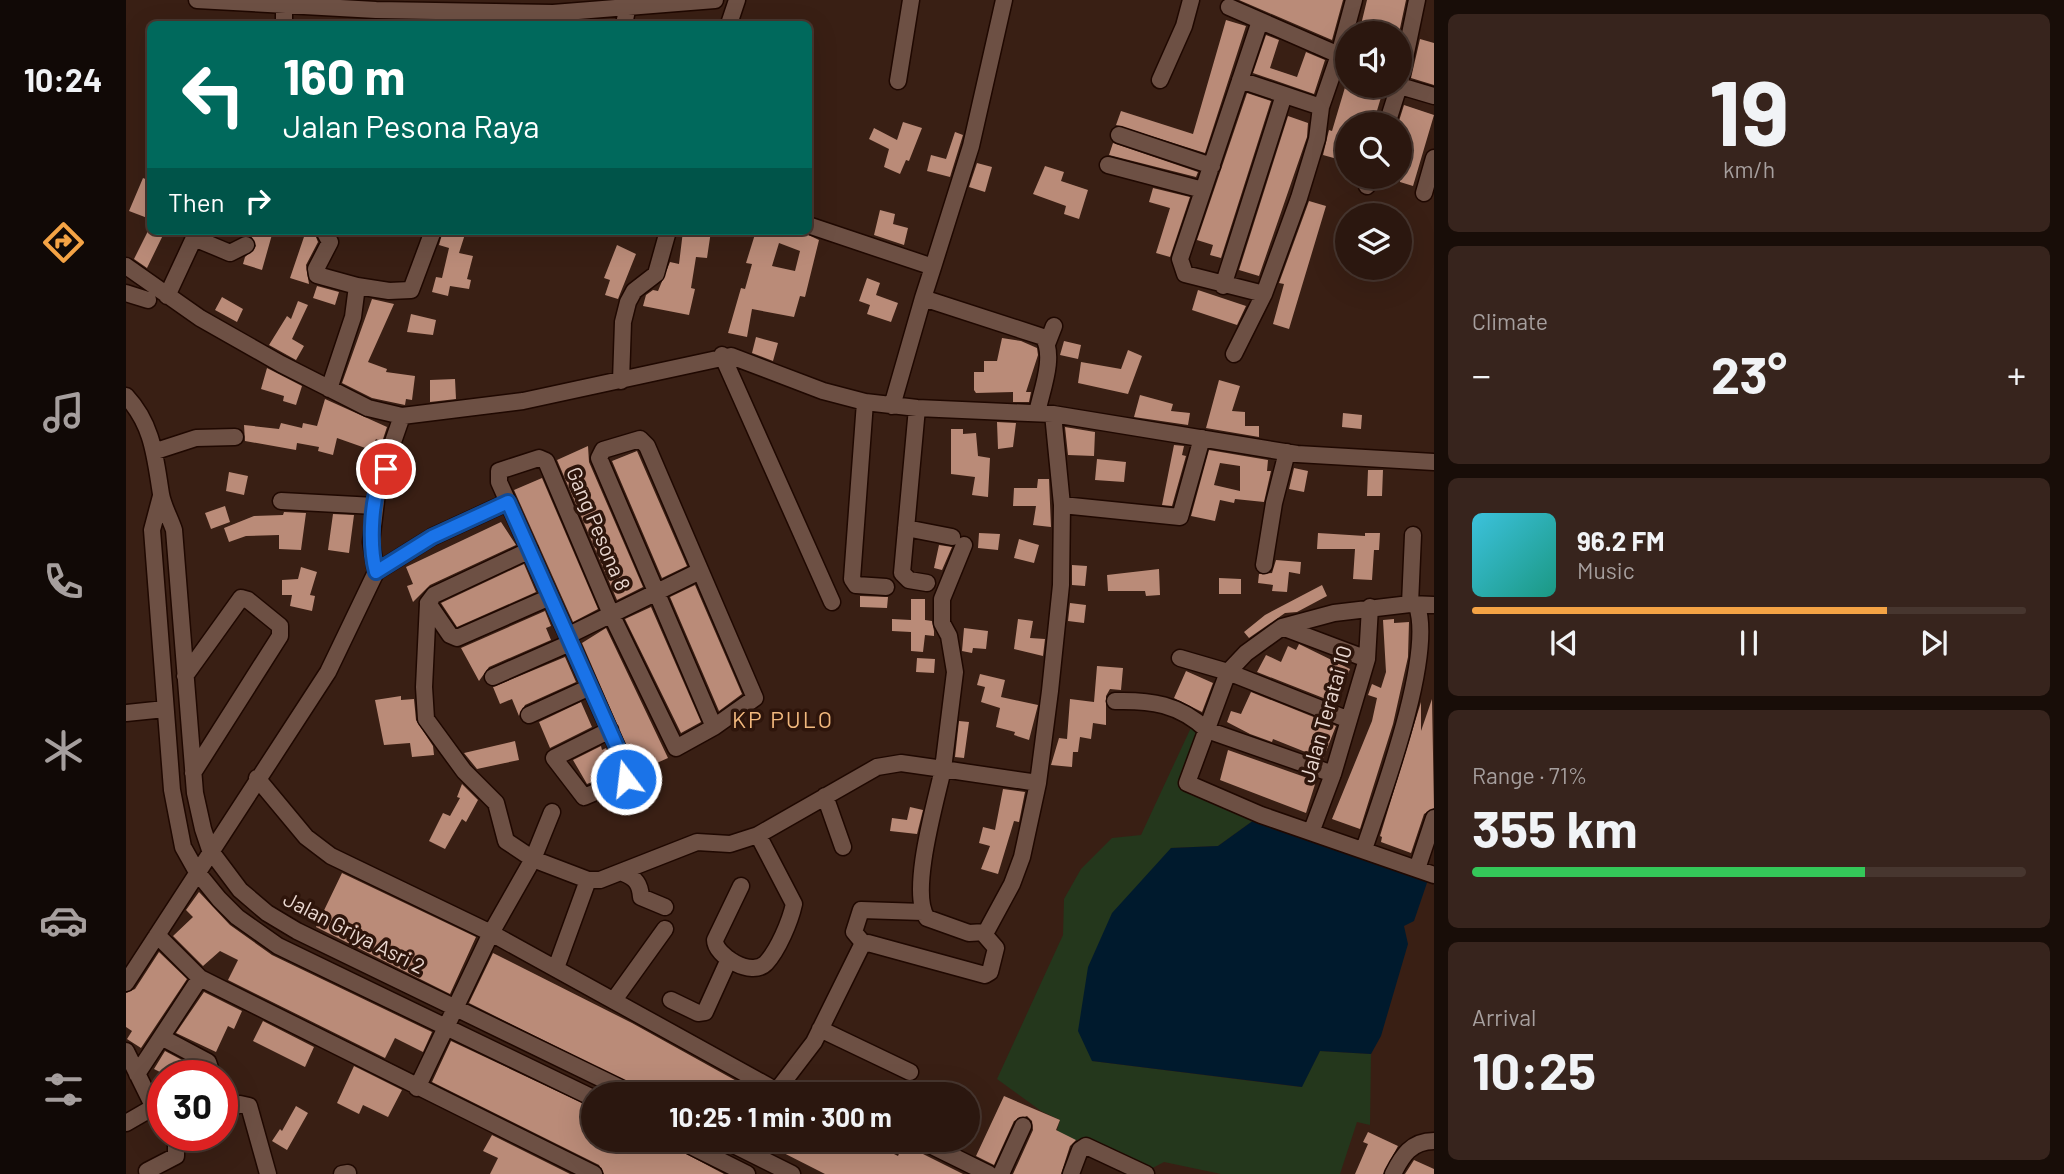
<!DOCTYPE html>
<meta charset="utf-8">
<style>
body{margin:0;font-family:Barlow,sans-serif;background:#37241d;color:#f1f3f6;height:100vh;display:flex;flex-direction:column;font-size:26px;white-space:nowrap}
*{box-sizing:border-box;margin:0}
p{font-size:23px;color:#a69f9e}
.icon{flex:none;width:38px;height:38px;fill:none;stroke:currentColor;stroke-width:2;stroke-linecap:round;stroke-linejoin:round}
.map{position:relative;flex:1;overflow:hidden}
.side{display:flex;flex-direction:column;gap:14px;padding:14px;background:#180d08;width:630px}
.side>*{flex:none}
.hud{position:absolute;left:21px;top:21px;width:665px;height:214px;border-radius:10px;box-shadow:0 7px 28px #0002,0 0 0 2px #47362f;background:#00695c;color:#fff;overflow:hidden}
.fabs{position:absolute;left:1209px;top:21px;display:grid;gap:14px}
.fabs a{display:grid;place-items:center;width:77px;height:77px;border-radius:50%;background:#2b170f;box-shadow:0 7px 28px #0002,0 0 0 2px #47362f;font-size:35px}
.speed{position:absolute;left:21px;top:1060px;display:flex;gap:14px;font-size:35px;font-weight:700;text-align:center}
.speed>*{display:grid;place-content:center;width:91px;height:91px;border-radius:50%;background:#2b170f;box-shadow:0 7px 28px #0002,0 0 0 2px #47362f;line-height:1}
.speed .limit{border:10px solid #d22;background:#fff;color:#111}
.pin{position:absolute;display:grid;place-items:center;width:60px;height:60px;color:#fff;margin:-30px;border:4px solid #fff;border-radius:50%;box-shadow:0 2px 7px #0007}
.me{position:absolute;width:77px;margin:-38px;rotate:345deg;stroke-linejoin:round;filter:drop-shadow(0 0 5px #0008)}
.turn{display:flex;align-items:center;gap:24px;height:147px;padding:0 21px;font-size:32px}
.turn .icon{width:91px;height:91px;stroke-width:2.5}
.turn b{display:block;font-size:49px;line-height:60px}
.then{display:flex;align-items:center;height:66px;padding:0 21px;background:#0003;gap:14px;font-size:26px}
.big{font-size:52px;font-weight:700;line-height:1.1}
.side .tile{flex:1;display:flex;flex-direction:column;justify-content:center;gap:10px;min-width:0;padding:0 24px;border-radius:10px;background:#37241d}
.side .dial{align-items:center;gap:0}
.dial b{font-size:91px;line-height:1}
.song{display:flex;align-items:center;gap:21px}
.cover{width:84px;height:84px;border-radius:10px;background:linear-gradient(135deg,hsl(190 70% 55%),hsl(170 70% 35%))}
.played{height:7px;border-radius:4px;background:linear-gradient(90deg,#f4a345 75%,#47362f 75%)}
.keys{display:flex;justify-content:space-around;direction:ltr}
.heat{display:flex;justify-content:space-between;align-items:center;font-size:38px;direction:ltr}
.charge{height:10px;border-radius:5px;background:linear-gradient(90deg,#34c759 71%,#47362f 0)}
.trip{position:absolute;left:455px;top:1082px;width:399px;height:70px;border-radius:35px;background:#2b170f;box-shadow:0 7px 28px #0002,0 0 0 2px #47362f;font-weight:700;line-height:70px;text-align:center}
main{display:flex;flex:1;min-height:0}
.dock{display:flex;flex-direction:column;width:126px;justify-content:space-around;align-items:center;background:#110906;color:#a69f9e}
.dock .icon{width:49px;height:49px}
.dock .selected{color:#f4a345}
.dock b{font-size:32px;color:#f1f3f6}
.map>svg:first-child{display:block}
</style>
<main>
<nav class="dock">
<b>10:24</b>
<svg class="icon selected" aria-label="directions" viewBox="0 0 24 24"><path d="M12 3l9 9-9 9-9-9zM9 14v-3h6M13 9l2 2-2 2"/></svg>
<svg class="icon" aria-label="music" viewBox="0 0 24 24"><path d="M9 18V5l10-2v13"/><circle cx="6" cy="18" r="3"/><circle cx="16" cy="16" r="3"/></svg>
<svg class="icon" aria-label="phone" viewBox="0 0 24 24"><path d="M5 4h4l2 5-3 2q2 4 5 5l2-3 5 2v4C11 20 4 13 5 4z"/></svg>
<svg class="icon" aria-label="climate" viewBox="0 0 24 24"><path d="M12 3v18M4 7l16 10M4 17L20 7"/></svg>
<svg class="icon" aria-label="car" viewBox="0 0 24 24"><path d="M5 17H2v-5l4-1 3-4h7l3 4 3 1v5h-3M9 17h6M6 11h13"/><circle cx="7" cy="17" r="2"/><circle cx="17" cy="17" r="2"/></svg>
<svg class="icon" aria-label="filters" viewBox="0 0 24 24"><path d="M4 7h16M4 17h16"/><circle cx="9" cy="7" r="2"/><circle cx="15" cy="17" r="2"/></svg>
</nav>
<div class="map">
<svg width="1308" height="1174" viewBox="0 0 1308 1174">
<rect width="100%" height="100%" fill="#391f14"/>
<path fill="#24371c" d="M1069,719L1081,730L1061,783L1135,815L1092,846L1045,848L966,1061L1175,1087L1194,1051L1245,1054L1244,1125L1231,1122L1214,1174H1095L1038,1162L1017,1173L931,1131L934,1120L915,1111L871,1079L937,935L938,899L955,869L986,838L1015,835Z"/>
<path fill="#001a2d" d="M1135,815L1304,874L1288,921L1278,926L1282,944L1255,1036L1245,1054L1194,1051L1176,1087L966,1061L952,1031L962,967L986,913L1045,848L1092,846Z"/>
<path fill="#ba8b78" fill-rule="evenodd" d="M1113,0H1217L1206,40Z
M1241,0H1280L1273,33H1233Z
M1100,20L1120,26L1079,153L990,125L995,111L1067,134Z
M1140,35L1153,40L1144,68L1171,77L1180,52L1199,60L1188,94L1127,73Z
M1294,39L1308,43V85L1285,78Z
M1220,84L1256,94L1247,124H1222V162L1197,155L1203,130L1206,131Z
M1121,93L1145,101L1095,258L1084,255L1087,245L1071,240Z
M1278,105L1308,115L1287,186L1274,182L1272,124Z
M1162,116L1182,123L1181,137L1133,276L1113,270Z
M777,122L796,128L783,161L780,160L774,174L758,167L763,149L743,139L748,128L771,140Z
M829,132L837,135L824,177L801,171L805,155L820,159Z
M987,143L1072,172L1070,177L983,155Z
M851,163L866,167L859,192L843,187Z
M919,166L938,172L935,181L962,190L953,219L938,214L940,206L907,194Z
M17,178L24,181L21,203L24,205V219L3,211Z
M1027,188L1064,197L1044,257L1030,253L1044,208L1023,202Z
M1183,201L1200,206L1163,329L1147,324L1158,284L1153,283Z
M754,210L769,214L767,224L782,228L778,245L748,235Z
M22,231H39L21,268L8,259Z
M127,231H147L136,270L117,264L119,257L130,246L125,236Z
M180,231L188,232L192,242L180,265L183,284L164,278Z
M317,231H340L333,253L347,256L341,279L345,280L343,289L324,286L322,296L306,292L310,277L316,278L323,248L313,245Z
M557,231H585L581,258L570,257L565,288L569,289L563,315L517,306L520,295L527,290L532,291L544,262L553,264Z
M630,231H674L693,240L679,297L674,296L668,317L626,309L621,337L602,333L615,288L619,289L626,264L620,263ZM653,243L674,251L669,271L646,266Z
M491,245L510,254L492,299L479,295L484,280L478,278Z
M741,278L754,283L750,295L772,303L765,322L741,314L744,305L733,301Z
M191,286L213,292L209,305L187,298Z
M1072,290L1120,306L1111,325L1066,310Z
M96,297L117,309L111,322L89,310Z
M246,299L268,304L242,362L261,369L260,372L289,376L286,400L280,399L279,405L246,398L216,383Z
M172,301L182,305L166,339L178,346L170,360L143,345L161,316L165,319Z
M285,314L310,320L307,335L281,332Z
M630,337L652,343L647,361L626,353Z
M876,338L895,341L911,348L912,355L900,392H905L903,402H887V392L850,393L848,390V372H858V361H871Z
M938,341L955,345L952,359L934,355Z
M1002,350L1016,356L1002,394L952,383L955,362L995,369Z
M141,368L176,386L170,405L157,401L158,396L135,389Z
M329,379L330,399L304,402V380Z
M1093,380L1114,386L1106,411L1119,412V426H1133V437L1080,428Z
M1014,395L1047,404L1045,411L1064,413L1062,425L1008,417Z
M199,399L261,427L256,442L250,439L245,450L211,438L207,455L192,451L193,447L171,443L170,450L119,441L118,425L153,429L155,423L176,428L177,423L191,426Z
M1217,413L1236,415L1235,429L1216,427Z
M871,422L890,423L887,447L872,449Z
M939,427L969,432L968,456L942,455Z
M825,429H837V434L850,433L852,456L864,458L862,497L846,495L849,477L825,474Z
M1048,445L1058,446L1056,455L1060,456L1046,506L1036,505Z
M462,446L463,462L517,587L491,600L431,460Z
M1083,450L1142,460L1141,471H1145L1138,502L1109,499L1108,503L1094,500L1089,521L1065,516ZM1094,463L1114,466V491L1088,485Z
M511,451L561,566L536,578L486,461Z
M971,459L1000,462L998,482L969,480Z
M1168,468L1182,471L1178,492L1163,489Z
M1242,470H1257L1256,496H1241Z
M103,472L122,476L118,495L100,491Z
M416,478L472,609L447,622L388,490Z
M912,479H923L925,527L907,525L910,506H887L888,488H911Z
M99,506L104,522L85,529L79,513Z
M158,512L180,513L175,550L153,549V535L120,536L103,542L98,528L128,516L157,515Z
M207,514L228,515L223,553L202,550Z
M375,522L390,545L304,585L287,602L281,586L287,584L280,567Z
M853,533L874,534L872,550L852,548Z
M1192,533L1239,536V533H1254L1253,550H1248L1246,580L1227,579L1229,549H1191Z
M893,539L913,545L908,563L888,558Z
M813,545L826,547L816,570L808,568Z
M1150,560L1175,562L1174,574L1163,572L1161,592L1146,591L1147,585L1132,583L1133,574L1146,573Z
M398,564L410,592L331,627L315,603Z
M946,565L961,566L959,586L946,585Z
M175,567L191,572L184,595L189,596L186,611L164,606L166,595H156V580L172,579Z
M1033,569L1034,595L1020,596L1019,591H982L981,575Z
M1093,578L1115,579V594H1093Z
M569,585L616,694L593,711L544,597Z
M1196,585L1201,596L1171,612L1159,613L1123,638L1118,632L1139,615Z
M734,596L762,597L761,608L734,607Z
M785,599H799V620L806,621L808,631V636L799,635L797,652L785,651V632L766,631V619L785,620Z
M944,603L960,605L958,623L942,621Z
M525,607L575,722L555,733L499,619Z
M419,611L425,626L420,628L425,640L363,667L353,681L335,648Z
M892,619L907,621L904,638L919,639L917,656L888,649Z
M1268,619V623L1283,622L1282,657L1267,724L1234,829L1206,819L1246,721L1251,698L1242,695L1246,684L1255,688L1260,672L1257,620Z
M480,628L542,758L524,766L526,770L513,775L456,643Z
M838,628L862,631L860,649L847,648L846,653L836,651Z
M1173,644L1224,669L1210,703L1131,672L1140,655L1155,662L1162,646L1170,650Z
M439,657L450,682L399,705L393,716L386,699L374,704L367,687Z
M791,658L809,659L808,673L790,672Z
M971,666L997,668L995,690L984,689L980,696V725L967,723L965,739L954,737L952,752H947L946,767L925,765L933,738L941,739L944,699L968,702Z
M1060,671L1087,683L1076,712L1048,698Z
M854,674L879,680L875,697L912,705L903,740L888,735L889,732L870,727L874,708L855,702L859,687L851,685Z
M1125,692L1210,726L1197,759L1147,739L1146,742L1124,734L1101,722L1105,711L1115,714Z
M275,696V700L288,699L290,720L307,746L308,755L286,757L284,743L258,745L249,700Z
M1306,699L1308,808L1298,814L1285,853L1255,842L1256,837L1254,836L1295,702V731Z
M455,702L466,727L424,748L413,722Z
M833,721L843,722L838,758L829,757Z
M389,741L393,760L351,769L338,753Z
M475,746L476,750L480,748L490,772L461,784L447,760Z
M1102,750L1190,781L1180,813L1094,780Z
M336,784L352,800L340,822L336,819L319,849L303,841L317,813L324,816L334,798L331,797Z
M877,789L899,792L893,822L888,821L872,874L855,869L864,846L853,843L857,827L869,830Z
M784,807L797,810L791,834L764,831L766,818L781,820Z
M216,873L350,937L324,994L190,927Z
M73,892L104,925L146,955L306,1032L297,1052L269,1038L259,1058L102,980L112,960L94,951L77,966L47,936L67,917L60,910Z
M33,952L61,979L15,1048L1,1039L6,1031L0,1027V993L9,989Z
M367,953L506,1023L634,1094H525L343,1003Z
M78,992L116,1011L108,1029L102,1026L90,1052L50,1033Z
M137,1021L188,1047L179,1067L127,1041Z
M325,1041L467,1108V1139H532L598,1174H478L473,1165L306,1082Z
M39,1051L73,1069L72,1076H42L28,1069Z
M228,1066L276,1090L262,1117L237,1105L233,1114L211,1103Z
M878,1096L934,1120L930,1130L950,1140L944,1146L935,1174H887L907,1130L906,1121L901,1116L888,1121L868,1165L850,1156Z
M170,1106L182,1113L161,1150L146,1141L154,1129L156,1131Z
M1242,1132L1272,1146L1257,1174H1229L1242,1144L1237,1142Z
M366,1135L444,1174H364L372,1158L357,1151Z
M630,1139H738L772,1156L777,1144L837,1174H699Z
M1288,1160L1308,1169V1174H1279Z"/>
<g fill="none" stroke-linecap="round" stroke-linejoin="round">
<defs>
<path id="minor" d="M71,0L250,10L427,13L589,0
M1103,7L1213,55L1195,107L1191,139L1173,198L1138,294L1108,354
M1134,21L1054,259L1059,274L1138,294
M158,24V4
M498,24L502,6
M603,24L611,0
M1222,60L1213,55L1228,0
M1034,80L1058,26L1065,0
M1114,80L1195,107
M772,81L785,0
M1274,82L1291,0
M1274,86L1308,96
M1261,124L1273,86
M993,135L1086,166
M982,165L1077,190
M1241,186L1244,177
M1298,193L1308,158
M682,225L807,267L797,298L917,337C930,356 915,392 911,413
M198,231L204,242L190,269L191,275L231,286
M0,266L74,318L155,364L242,408L276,416L397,401L605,356L697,391L739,402L791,408L927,414L1171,454L1308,462
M807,267L845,146L878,0
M1097,286L1158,95
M0,293L22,300
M41,296L68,238L104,253L120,245
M921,344L928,326
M596,355L706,602
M495,381L497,322L502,302L508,291L530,274L542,231
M203,389L227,317L231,286L263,291L285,290L307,231
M0,396C27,425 29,457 35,494C37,506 44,518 48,530L69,793L77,829L84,850L114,890L141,913L171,931L507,1094
M739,402L726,579L730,585L760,587
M766,406L797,298
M791,408L776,573L783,580L801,583
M30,451L70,438L109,437
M35,496L26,530L46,790L57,847L71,872L93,899L111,917L152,946L467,1098
M155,501L249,506
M936,505L1054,517L1076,438
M780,528L826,537
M404,550L308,595L302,603L324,635L331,638L424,597
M1138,565L1148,503L1161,452
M250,572L306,537L382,502
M302,603L298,687L300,719L338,771L370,803L380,841L407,859L462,880H474L571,842L604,844L632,835L751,767L775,763L817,769L829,672L823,636L816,623V599L838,545
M1284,604L1287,535
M1308,605L1284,604L1208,613L1156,627L1120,653L1102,672L1061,783L1135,815L1308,875
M1156,627L1241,659
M441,636L574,571
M1054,658L1102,672L1223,720
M59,676L115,598L122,600L154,626V636L67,773
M367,677L444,643
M989,701C1025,700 1053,704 1081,730L1207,774
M0,713L39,709
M403,715L464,687
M484,730L428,758L458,797L500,779L503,774L373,482V471L413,458L420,461L485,614L550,748L588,727L629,698L521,446L514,439L477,450L473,458L588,727
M131,778L180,837L205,856L365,933L642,1086L649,1094
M912,783L817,769C810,801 783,893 801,918L843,933L860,932L886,884L896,857L912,783L924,691L935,585L936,505L927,414
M699,796L717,847
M1186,830L1207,774L1241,659L1244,607
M1238,849C1256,796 1308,657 1291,606
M1291,869L1308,818
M497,873C510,878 514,884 515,897L539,907
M615,886L589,940C589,956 626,978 640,963C652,950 664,922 668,904L632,835
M31,935L74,978L468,1174
M738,944L728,932L735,910L797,912
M430,968L462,880
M0,983L202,672L250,572L245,542L252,485L276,416
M488,1000L539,929
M545,1000L572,1013L579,1012L603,959
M694,1029L784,1072
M37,1038L82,1062L85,1071L83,1076
M0,1051L37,1126
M11,1074L74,978
M291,1088L365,933L407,859L426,812
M649,1093L688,1042L736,945L742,943L859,975L864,972L870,948L857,933
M96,1112L114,1104L123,1106L142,1174
M0,1123L26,1108
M551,1139L621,1174
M596,1139L666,1174
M800,1143L863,1174
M21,1171L50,1156V1136
M216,1174L222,1173
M875,1174L897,1126
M945,1174L954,1150L960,1146L1020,1174
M1267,1174C1276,1156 1285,1141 1308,1141"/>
</defs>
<use href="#minor" stroke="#1f0801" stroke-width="19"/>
<use href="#minor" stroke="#6d5044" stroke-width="16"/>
</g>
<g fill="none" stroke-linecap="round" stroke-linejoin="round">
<defs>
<path id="route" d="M260,469C244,492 243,545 250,572L306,537L382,502L503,774L500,779"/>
</defs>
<use href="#route" stroke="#114b97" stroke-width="18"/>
<use href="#route" stroke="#1a73e8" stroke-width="12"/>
</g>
<g text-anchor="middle" stroke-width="7" stroke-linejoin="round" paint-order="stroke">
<g font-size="21" fill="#ead8d1" stroke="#2e150b">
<text transform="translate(472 529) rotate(67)" y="7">Gang Pesona 8</text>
<text transform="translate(1200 714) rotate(-74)" y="7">Jalan Teratai 10</text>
<text transform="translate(228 933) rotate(27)" y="7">Jalan Griya Asri 2</text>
</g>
<g font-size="23" letter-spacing="2" fill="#f2b97e" stroke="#2e150b">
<text x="657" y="728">KP PULO</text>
</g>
</g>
</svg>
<div class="fabs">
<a><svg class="icon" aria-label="sound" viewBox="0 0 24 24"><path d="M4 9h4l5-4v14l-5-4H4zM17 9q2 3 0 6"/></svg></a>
<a><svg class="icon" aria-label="search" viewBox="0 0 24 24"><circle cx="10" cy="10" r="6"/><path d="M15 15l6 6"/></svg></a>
<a><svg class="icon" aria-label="layers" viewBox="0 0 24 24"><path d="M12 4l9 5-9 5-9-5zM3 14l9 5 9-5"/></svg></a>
</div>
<div class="speed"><div class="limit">30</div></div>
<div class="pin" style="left:260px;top:469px;background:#d93025"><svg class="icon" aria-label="arrive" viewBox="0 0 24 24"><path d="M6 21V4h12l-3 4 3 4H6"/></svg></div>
<svg class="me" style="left:500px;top:779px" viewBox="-20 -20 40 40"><circle r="17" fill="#1a73e8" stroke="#fff" stroke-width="3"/><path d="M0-11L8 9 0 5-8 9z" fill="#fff"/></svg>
<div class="trip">10:25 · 1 min · 300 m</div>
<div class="hud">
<div class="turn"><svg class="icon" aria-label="left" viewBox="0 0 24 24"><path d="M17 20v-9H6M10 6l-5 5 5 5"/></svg><div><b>160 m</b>Jalan Pesona Raya</div></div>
<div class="then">Then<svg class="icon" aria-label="right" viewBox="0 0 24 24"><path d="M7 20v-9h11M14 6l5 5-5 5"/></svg></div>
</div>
</div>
<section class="side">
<div class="tile dial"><b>19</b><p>km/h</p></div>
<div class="tile"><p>Climate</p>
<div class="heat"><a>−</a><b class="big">23°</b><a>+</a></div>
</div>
<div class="tile">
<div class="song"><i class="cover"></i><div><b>96.2 FM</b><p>Music</p></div></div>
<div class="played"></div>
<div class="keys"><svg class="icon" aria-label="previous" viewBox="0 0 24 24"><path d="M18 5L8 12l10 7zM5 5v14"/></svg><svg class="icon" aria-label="pause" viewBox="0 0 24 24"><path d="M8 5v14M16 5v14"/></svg><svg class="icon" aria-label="next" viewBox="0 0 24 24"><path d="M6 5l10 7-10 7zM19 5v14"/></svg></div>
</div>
<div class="tile"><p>Range · 71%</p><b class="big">355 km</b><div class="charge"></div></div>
<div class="tile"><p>Arrival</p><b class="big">10:25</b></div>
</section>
</main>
